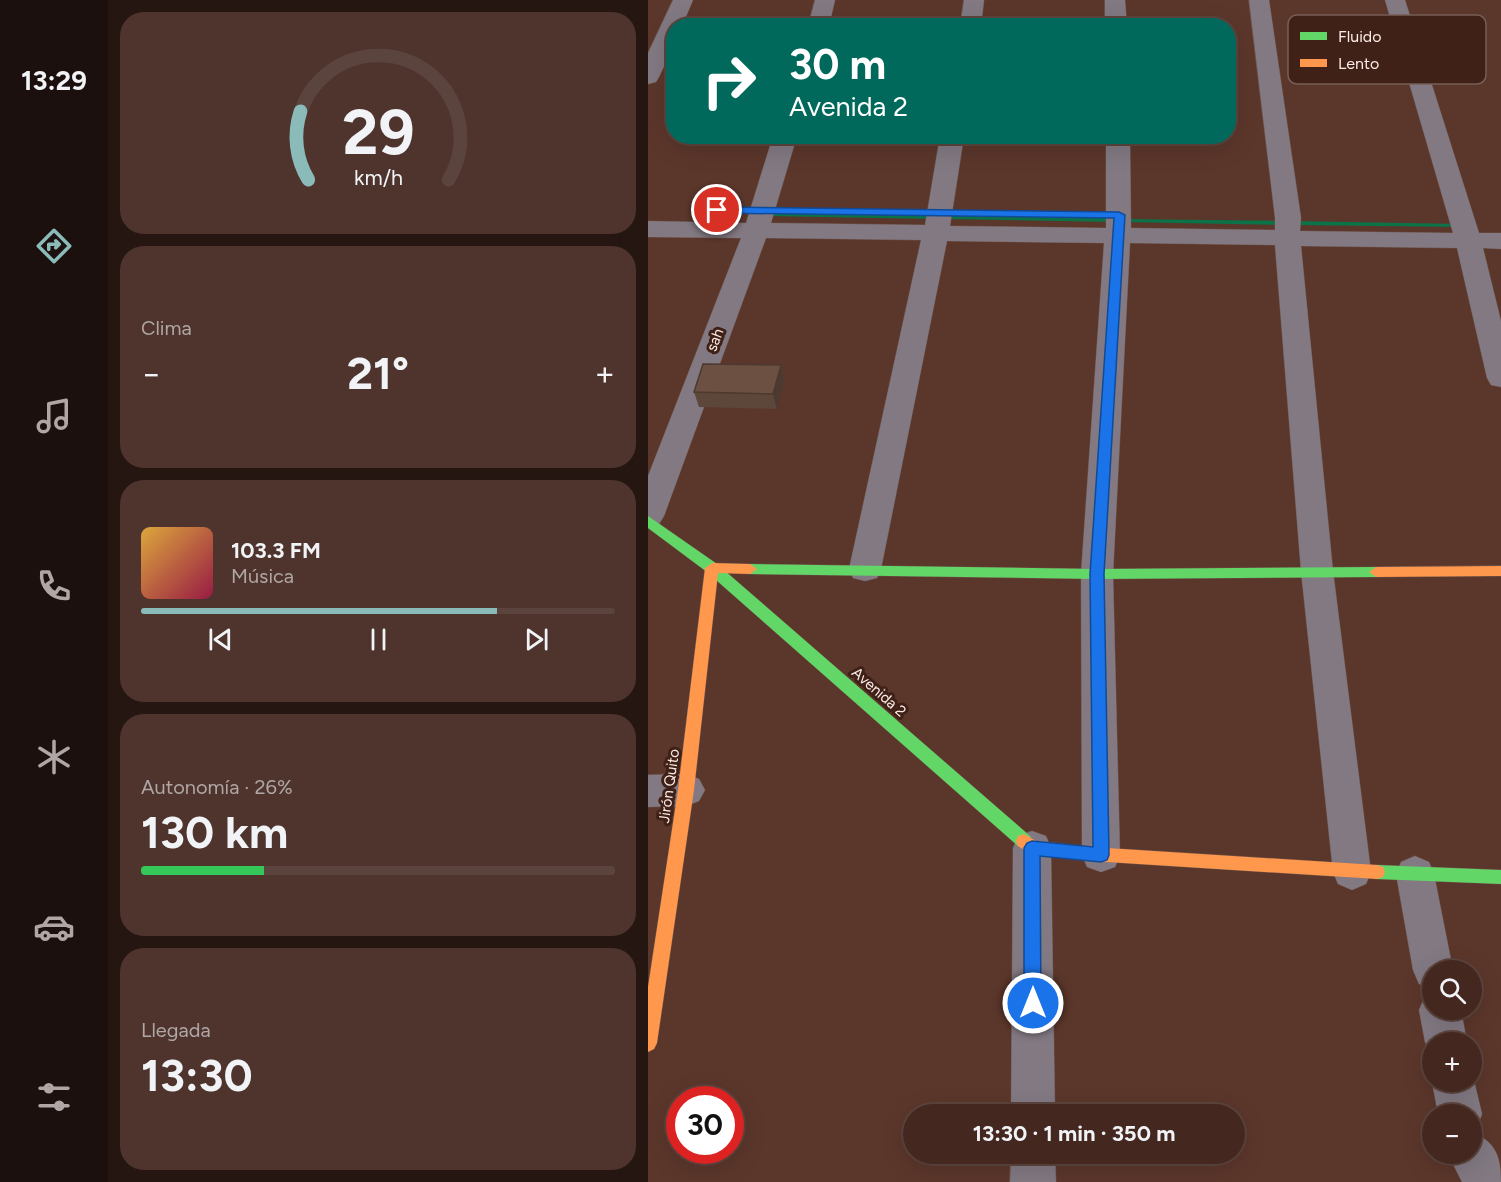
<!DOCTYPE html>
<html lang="es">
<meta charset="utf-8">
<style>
body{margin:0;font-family:Figtree,sans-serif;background:#4e342d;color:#f1f3f6;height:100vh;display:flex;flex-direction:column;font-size:22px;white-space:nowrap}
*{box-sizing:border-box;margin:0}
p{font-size:20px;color:#afa6a5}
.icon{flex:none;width:33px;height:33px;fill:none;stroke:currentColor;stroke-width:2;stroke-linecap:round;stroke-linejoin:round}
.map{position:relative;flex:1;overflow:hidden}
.side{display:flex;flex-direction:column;gap:12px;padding:12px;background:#251612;width:540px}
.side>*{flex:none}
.guide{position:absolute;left:18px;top:18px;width:570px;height:126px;border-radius:24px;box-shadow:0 6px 24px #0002,0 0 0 2px #5c443e;background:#00695c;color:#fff;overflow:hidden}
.controls{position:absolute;left:774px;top:960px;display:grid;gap:12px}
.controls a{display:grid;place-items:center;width:60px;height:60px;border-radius:50%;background:#442820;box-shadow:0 6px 24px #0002,0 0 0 2px #5c443e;font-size:30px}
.speed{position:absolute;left:18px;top:1086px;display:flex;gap:12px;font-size:30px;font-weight:700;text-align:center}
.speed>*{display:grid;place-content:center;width:78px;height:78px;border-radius:50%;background:#442820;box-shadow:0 6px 24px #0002,0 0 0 2px #5c443e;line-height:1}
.speed .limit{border:9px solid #d22;background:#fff;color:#111}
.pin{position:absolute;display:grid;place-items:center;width:51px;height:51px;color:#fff;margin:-26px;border:3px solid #fff;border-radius:50%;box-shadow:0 2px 6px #0007}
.me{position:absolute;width:66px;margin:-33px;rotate:0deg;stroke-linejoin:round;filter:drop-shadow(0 0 4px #0008)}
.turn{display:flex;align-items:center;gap:21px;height:126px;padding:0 24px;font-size:27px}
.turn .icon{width:78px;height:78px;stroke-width:2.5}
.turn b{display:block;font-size:42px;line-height:51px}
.big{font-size:45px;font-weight:700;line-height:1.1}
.side .card{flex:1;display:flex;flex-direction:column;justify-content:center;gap:9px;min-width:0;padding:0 21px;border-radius:24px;background:#4e342d}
.side .dial{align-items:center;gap:0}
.dial svg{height:156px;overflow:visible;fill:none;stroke:#5c443e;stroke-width:7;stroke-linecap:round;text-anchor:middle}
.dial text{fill:#f1f3f6;stroke:none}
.song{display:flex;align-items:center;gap:18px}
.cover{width:72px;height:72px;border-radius:9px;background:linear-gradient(135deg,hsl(40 70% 55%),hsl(340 70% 35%))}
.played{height:6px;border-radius:3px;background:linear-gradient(90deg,#8bbbb9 75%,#5c443e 75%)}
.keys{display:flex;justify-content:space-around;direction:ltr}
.heat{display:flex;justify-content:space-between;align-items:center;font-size:33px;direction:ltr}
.charge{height:9px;border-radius:4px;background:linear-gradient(90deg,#34c759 26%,#5c443e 0)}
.trip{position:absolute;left:255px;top:1104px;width:342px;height:60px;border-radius:30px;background:#442820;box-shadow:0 6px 24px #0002,0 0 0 2px #5c443e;font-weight:700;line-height:60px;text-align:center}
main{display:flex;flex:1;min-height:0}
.tab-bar{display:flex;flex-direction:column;width:108px;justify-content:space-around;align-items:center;background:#1b100d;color:#afa6a5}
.tab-bar .icon{width:42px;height:42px}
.tab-bar .active{color:#8bbbb9}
.tab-bar b{font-size:27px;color:#f1f3f6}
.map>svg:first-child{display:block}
</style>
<main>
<nav class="tab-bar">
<b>13:29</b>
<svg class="icon active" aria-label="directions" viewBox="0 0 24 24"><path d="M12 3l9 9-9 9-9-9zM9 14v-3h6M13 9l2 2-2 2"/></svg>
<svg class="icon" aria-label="music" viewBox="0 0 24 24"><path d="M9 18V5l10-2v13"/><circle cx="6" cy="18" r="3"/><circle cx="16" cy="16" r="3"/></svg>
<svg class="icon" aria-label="phone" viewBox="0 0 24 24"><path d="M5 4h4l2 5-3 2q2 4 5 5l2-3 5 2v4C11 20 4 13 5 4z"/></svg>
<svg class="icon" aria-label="climate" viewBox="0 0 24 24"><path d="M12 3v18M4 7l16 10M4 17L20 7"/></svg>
<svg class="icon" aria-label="car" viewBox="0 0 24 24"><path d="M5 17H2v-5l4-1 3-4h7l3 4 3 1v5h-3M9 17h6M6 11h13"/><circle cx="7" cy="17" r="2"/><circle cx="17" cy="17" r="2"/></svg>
<svg class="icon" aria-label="filters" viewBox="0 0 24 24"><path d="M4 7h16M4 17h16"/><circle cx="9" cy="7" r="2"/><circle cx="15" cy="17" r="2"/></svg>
</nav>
<section class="side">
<div class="card dial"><svg viewBox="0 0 100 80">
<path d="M14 69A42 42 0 1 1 86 69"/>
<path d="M14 69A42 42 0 0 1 10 34" stroke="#8bbbb9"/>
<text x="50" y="56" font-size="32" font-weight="700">29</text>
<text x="50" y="72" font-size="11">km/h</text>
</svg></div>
<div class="card"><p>Clima</p>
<div class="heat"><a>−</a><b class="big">21°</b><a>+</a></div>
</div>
<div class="card">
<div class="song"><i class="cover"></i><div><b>103.3 FM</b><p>Música</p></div></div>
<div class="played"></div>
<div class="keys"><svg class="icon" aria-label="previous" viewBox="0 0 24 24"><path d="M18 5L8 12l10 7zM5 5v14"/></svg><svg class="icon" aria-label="pause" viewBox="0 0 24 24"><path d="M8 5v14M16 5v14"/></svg><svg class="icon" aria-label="next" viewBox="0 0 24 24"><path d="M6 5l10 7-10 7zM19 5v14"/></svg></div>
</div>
<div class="card"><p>Autonomía · 26%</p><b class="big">130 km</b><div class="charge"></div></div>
<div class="card"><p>Llegada</p><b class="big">13:30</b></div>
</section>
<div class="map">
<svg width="853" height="1182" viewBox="0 0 853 1182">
<rect width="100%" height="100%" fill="#5b362b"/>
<path fill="#0c7247" d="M118,213L287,216L286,219L117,216Z
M294,216L467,218L466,222L294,219Z
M474,219L637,221V225L474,222Z
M644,221L813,224V227L644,225Z"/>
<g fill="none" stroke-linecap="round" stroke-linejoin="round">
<defs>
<path id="street" d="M25,0H45L34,26H26V45L11,77L8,82L0,84V53Z
M167,0H187L181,26H160Z
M316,0H336L333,26H312Z
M457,0H477L479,26H457Z
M601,0H621L653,218L652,231L805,233L737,0H757L831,233H853V249L835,248L853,321V387L843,385L839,378L809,248L653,246L685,571L723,872L718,884L704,890L690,884L685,872L653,571L627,245L482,243L465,574L472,855L467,867L453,872L439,867L434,855L433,574L456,243L299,241L233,569L229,578L217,581L205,578L201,569L273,240L118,238L16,516L11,524L0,527V476L93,238L0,237V221L98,223L125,136H149L123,223L277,225L292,136H316L302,226L458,228V136H482L483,228L627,230V218Z
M38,774L51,779L57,790L51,801L38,806L0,807V775Z
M384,831L398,836L403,848L407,1114H363L365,848L370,836Z
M767,856L781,862L786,874L805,970H784V989L771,984L765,970L748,874L753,862Z
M784,993V1010H813L819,1042H784V1057L777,1042L771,1010L777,996Z
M824,1072L834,1114L828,1130L824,1131V1114H790L784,1082H824Z
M824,1132C848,1142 853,1157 853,1182H814L800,1154H824Z
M363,1154H407L408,1182H362Z"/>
<path id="fast" d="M0,516L69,564L382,836L384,841L382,846L376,848L370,846L59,572L0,528Z
M102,564L449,569L728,567L735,572L728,577L449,579L102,574L95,569Z
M729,865L853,870V884L729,879L723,877L721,872L723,867Z"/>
<path id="slow" d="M64,563L102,564L109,569L102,574L70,573L46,790L9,1043L6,1049L0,1052V987L30,790L57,568Z
M853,566V576L728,577L721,572L728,567Z
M376,834L388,841L443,847L729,865L735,867L737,872L735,877L729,879L443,861L384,855L370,846L368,841L370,836Z"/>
</defs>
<use href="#street" stroke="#6d5249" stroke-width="1"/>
<use href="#fast" stroke="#6d5249" stroke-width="1"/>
<use href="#slow" stroke="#6d5249" stroke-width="1"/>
<use href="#street" fill="#827982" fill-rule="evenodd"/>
<use href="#fast" fill="#63d668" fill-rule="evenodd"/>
<use href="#slow" fill="#ff974d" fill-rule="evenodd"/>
</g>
<path fill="#5d463a" d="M717,41L757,45L755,53L716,52V48Z
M133,365L136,381L129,409L51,407L46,392Z"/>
<path fill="#4c392f" d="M133,365L136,381L129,409L125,394Z"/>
<path fill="#6c5143" stroke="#4c392f" stroke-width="1.5" d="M55,364L133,365L125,394L46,392Z"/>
<path fill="#1a73e8" stroke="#114b97" stroke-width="1.5" d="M69,207L471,212L477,215L456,574L461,855L459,860L453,862L392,856L393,1003L391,1009L385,1012L379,1009L376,1003V848L379,843L384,841L445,847L442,574L466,218L65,213L64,210Z"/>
<g text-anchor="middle" stroke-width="6" stroke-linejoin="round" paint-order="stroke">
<g font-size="15" fill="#fdebe6" stroke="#3f2118">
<text transform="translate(67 340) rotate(-69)" y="5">sah</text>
<text transform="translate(231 692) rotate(41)" y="5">Avenida 2</text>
<text transform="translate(21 786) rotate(-82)" y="5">Jirón Quito</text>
</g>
</g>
<rect x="640" y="15" width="198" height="69" rx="9" fill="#3f2118" stroke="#785e56" stroke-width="1.5"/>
<rect x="652" y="32" width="27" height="8" fill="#63d668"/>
<rect x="652" y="59" width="27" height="8" fill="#ff974d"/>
<g font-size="16" fill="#fdebe6">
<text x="690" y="42">Fluido</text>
<text x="690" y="69">Lento</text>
</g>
</svg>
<div class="controls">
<a><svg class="icon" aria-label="search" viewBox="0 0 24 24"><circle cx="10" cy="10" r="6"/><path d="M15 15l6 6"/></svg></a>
<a>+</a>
<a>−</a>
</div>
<div class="speed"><div class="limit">30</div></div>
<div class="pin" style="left:69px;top:210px;background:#d93025"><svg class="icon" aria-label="arrive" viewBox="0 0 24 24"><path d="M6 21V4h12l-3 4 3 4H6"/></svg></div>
<svg class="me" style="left:385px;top:1003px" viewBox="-20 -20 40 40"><circle r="17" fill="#1a73e8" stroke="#fff" stroke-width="3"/><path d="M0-11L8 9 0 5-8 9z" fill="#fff"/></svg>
<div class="trip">13:30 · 1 min · 350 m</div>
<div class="guide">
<div class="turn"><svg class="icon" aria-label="right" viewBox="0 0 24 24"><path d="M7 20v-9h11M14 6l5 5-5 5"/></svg><div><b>30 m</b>Avenida 2</div></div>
</div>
</div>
</main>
